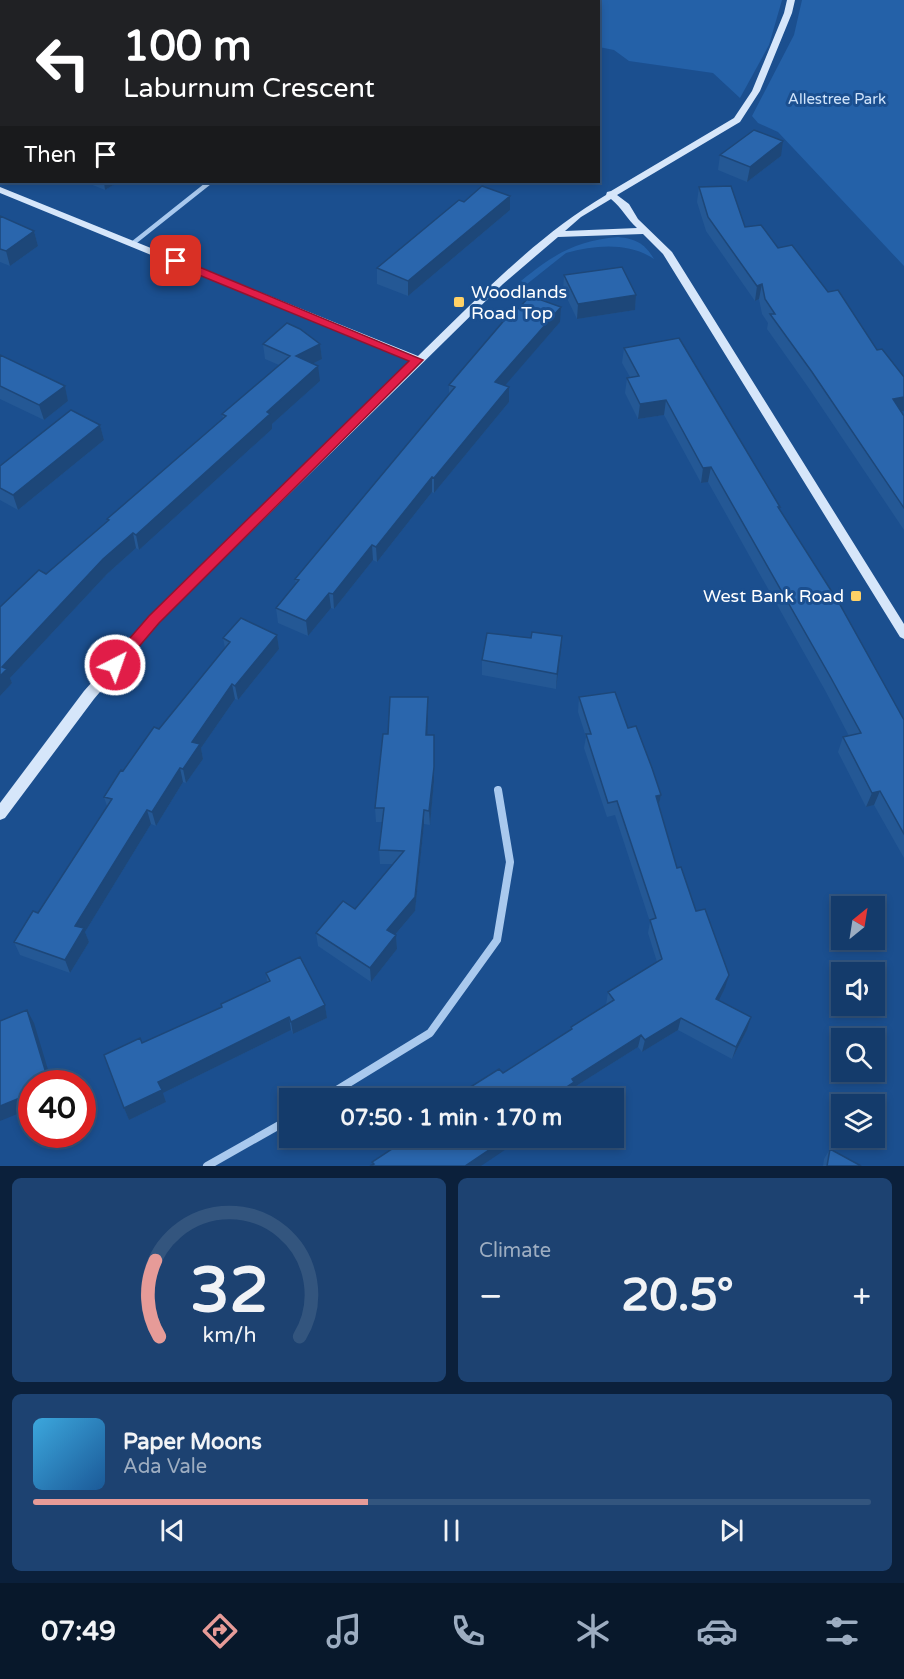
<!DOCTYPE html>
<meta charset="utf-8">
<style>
body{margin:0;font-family:"Varela Round",sans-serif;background:#1d4271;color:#f1f3f6;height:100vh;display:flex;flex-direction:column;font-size:22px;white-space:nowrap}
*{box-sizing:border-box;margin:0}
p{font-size:20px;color:#9dadc1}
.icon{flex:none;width:33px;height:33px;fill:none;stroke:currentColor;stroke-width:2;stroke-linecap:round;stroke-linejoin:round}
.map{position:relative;height:1166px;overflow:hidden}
.drawer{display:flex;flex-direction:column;gap:12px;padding:12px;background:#0b203b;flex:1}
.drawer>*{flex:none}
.banner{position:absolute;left:0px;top:0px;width:600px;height:183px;box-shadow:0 3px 9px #0003,0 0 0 2px #33557e;background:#202124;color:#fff;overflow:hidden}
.needle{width:39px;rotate:30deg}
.controls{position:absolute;left:831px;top:896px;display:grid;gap:12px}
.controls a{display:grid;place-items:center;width:54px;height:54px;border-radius:0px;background:#143b6b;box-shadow:0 3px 9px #0003,0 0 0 2px #33557e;font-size:30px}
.speed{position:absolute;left:18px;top:1070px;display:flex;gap:12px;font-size:30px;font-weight:700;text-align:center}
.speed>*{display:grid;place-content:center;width:78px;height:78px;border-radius:50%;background:#143b6b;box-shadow:0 3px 9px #0003,0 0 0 2px #33557e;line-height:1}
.speed .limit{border:9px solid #d22;background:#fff;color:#111}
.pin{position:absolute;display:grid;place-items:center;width:51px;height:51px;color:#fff;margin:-26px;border-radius:12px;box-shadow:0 3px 9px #0006}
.me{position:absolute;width:66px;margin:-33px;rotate:41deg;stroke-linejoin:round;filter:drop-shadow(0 0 4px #0008)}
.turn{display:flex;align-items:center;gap:21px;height:126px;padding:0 24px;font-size:27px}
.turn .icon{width:78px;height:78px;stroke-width:2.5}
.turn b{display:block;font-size:42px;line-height:51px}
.then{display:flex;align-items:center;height:57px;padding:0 24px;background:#0003;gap:12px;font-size:22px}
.big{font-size:45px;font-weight:700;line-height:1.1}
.drawer .tile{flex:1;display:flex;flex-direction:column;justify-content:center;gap:9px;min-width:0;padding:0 21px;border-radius:9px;background:#1d4271}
.drawer .dial{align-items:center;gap:0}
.dial svg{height:156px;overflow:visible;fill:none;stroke:#33557e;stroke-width:7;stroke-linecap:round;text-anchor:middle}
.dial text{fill:#f1f3f6;stroke:none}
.song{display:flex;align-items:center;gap:18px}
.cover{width:72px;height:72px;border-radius:9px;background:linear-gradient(135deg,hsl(200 70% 55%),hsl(210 70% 35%))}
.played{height:6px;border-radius:3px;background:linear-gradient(90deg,#e69b98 40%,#33557e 40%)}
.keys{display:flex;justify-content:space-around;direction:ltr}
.heat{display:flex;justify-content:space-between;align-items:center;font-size:33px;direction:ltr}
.drawer .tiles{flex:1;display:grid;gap:12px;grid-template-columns:1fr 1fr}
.tile:last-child{grid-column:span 2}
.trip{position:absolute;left:279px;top:1088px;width:345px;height:60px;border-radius:0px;background:#143b6b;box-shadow:0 3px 9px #0003,0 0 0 2px #33557e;font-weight:700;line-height:60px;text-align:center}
.dock{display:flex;height:96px;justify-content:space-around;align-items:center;background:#08182b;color:#9dadc1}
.dock .icon{width:42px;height:42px}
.dock .on{color:#e69b98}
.dock b{font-size:27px;color:#f1f3f6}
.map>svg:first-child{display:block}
</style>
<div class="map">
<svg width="904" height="1166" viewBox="0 0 904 1166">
<rect width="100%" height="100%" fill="#1b4f8f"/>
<path fill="#2461a8" d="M391,0H782L769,45L740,98L713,73L629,61L614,50L599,47L598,2Z
M802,0H904V266L778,132L758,123L752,116L794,35Z
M618,237C637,239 645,244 654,259C628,242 596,245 566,253L527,284L521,281C554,254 575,241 618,237Z"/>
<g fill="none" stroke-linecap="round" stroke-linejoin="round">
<path stroke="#a9c9ee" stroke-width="4.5" d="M258,2L260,0
M132,244L210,182"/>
<path stroke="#a9c9ee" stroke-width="8" d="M324,1098L430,1033L497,940L510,862L498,790
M207,1166L290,1119"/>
<path fill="#d6e6fa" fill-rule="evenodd" d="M787,0H795L792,13L760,91L740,122L617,195L629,204L638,219L672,252L904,624V639L900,637L663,254L643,234L558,237L503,284L158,623L94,699L5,818L0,820V803L84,691L150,617L412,362L0,193V187L418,356C477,299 535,237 606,195L607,192L611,191L734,118L752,91L784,13ZM611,199C622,208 627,219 637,228L565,231L581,217Z"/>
</g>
<path fill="#245895" d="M0,85L2,86V139L0,138Z
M720,155L781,156L747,182L718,170Z
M85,182H118L105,190Z
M699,187L745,227L778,248L828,292L877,350L904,377V411L901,412L904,416V530L808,387L767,329L768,323L762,314L759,299L755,301L706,231L697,202Z
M510,196V210L408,296L377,284V268L464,202Z
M0,216L34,231L38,246L10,266L0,262Z
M564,275L636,295L635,310L577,319L563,290Z
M560,322L505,385L509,402L434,493L432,492L377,562L373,560L334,609L331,608L308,636L278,623L276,608L296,584L295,579L449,394V385Z
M263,344H320L322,359L312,364L320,381L272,424V429L139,550L136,548L107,574L10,678L12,683L0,696L46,574L107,522V519L223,418L222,414L279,365L265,359Z
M624,348L779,510L904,720V858L874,805L866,807L838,752L843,737L849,736L826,692L708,482L701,483L664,415L638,419L625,393L627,378L630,377L622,363Z
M0,355L65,386L68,401L44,420L0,399Z
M100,425L104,440L18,510L0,500V466Z
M277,635L279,649L238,700L235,699L201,748L203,759L186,783L183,782L156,826L151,824L85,932L89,942L70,973L20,955L14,942L38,913L107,806L104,797L123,771L159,729L225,648L223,638Z
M561,651L556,689L482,675V660Z
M579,697L628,728L661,795L659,805L677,868L696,911L725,988L718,1000L747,1030L732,1059L678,1030L642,1052L638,1047L573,1088V1093L503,1073L570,1031L571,1027L606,1005L608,992L657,962L648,933L650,922L615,815L607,817L584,748L586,737L578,712Z
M428,712L427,735H434V781L430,825L424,824L415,911L395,935H396L397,949L371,982L318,946L316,933L355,909L393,864H380L379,850L382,822H376L375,808L388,734Z
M266,973L325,1005L327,1018L293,1034L291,1030L163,1093L166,1102L129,1120L124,1108L142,1043L221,1007L267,982Z
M830,1149L861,1166H823L824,1159Z"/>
<path fill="#1d4779" d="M783,141L781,156L747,182L750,167Z
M104,182H118L105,190Z
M510,196V210L408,296V281Z
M34,231L38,246L10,266L6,251Z
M762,284L759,299L755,301L757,286Z
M636,295L635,310L577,319L578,304Z
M561,307L560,322L495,397V382Z
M320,344L322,359L298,371L296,356Z
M318,366L320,381L272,424V429L139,550L136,535L267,412Z
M65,386L68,401L44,420L39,405Z
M509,387V402L434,493V478Z
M904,397V411L888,414L893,399Z
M666,400L664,415L638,419L640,404Z
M100,425L104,440L18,510L13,495Z
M711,467L708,482L701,483L703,468Z
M432,477V492L377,562L376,547Z
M133,533L136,548L107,574L10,678L12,683L0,696V676L2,667L103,559Z
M372,545L373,560L334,609L333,594Z
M329,593L331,608L308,636L306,621Z
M277,635L279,649L238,700L235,686Z
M562,636L561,651L556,689L557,674Z
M232,684L235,699L201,748L203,759L186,783L183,769L192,742Z
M428,697V712L427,749L426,735Z
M434,735V781L430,825L429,811Z
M180,768L183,782L156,826L152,812Z
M880,791L874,805L866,807L872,793Z
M661,795L658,809L656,796Z
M147,810L151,824L85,932L89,942L70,973L65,960L75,926Z
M424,810V824L415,911L388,943L387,930Z
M396,935L397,949L371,982L370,968Z
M729,975L725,988L713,1012L716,999Z
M325,1005L327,1018L293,1034L291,1022Z
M27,1010L34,1023L52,1083H49Z
M289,1017L291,1030L163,1093L166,1102L129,1120L124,1108L158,1082Z
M751,1017L747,1030L732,1059L736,1047Z
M681,1018L678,1030L642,1052L645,1040Z
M641,1035L638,1047L573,1088V1093L566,1098H550L572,1079Z
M32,1093V1108L0,1121V1106Z
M508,1137H524L481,1166H465Z"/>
<path fill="#2a66ad" stroke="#1d4779" stroke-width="1.5" d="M0,85L2,86V116L0,115Z
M754,130L783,141L750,167L720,155Z
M482,186L510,196L408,281L377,268L459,200L464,202Z
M731,186L745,227L761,225L778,248L792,245L828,292L838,290L877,350L882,349L904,377V397L893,399L904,416V508L812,372L770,314H775L765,299L762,284L757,286L708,217L699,187Z
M0,216L34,231L6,251L0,249Z
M622,267L636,295L578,304L564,275Z
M530,296L561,307L495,382L509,387L434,478L432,477L376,547L372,545L333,594L329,593L306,621L276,608L299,580L295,579L455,387L449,385L513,310L516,311Z
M287,323L300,329L320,344L296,356L318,366L267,412L270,414L136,535L133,533L103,559L2,667L7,669L0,676V607L39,570L46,574L109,520L107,519L226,416L222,414L290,356L263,344Z
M679,338L780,507H778L839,603L904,720V834L880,791L872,793L843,737L861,733L831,678L711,467L703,468L666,400L640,404L627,378L639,376L624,348Z
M0,355L65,386L39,405L0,386Z
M71,410L100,425L13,495L0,488V466Z
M241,618L277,635L235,686L232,684L192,742L200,744L183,769L180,768L152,812L147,810L75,926L84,928L65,960L14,942L33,911L38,913L112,799L104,797L121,770L123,771L154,727L159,729L230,642L223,638Z
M532,632L562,636L557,674L482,660L487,633L531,638Z
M615,692L628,728L636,726L652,768L661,795L656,796L677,868L681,867L696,911L705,909L729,975L716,999L751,1017L736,1047L681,1018L645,1040L641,1035L572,1079L574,1082L550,1098H453L499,1069L503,1073L572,1029L571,1027L614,1000L608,992L662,959L650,920L656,918L617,801L608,803L586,734H591L579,697Z
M390,697H428L426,735H434V767L429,811L424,810L415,897L387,930L396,935L370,968L316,933L343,901L355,909L404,851L379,850L384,808H375L383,734H388Z
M300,957L325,1005L291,1022L289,1017L158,1082L162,1090L124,1108L104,1055L140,1038L142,1043L222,1007L221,1004L270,981L266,973Z
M27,1010L49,1083H32V1093L0,1106V1021Z
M410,1137H508L465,1166H370L374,1164L372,1162Z
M830,1149L861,1166H827Z"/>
<path fill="#e11d48" stroke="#92132f" stroke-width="1.5" d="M172,259H180L423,360L159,623L120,669H110L108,665L110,661L149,616L409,361L172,264Z"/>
<g fill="#ffd166" stroke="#1b4f8f" stroke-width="2">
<rect x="453" y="296" width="12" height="12" rx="3"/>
<rect x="850" y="590" width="12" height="12" rx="3"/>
</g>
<g text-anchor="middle" stroke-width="6" stroke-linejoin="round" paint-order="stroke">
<g font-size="15" fill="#cfe3fa" stroke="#1b4f8f">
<text x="837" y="104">Allestree Park</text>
</g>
<g font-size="18" fill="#fff" stroke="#1b4f8f" text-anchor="start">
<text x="471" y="298">Woodlands<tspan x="471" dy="21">Road Top</tspan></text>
<text x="844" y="602" text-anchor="end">West Bank Road</text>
</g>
</g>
</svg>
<div class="controls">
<a><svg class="needle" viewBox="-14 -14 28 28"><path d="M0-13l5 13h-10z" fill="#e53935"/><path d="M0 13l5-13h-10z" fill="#9dadc1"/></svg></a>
<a><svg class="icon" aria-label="sound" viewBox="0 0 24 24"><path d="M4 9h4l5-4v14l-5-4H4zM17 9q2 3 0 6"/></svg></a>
<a><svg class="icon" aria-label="search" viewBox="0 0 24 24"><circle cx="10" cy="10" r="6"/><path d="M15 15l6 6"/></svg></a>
<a><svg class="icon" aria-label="layers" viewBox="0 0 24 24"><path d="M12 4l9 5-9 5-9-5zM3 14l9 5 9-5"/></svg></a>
</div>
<div class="speed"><div class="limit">40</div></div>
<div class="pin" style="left:176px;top:261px;background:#d93025"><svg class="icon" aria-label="arrive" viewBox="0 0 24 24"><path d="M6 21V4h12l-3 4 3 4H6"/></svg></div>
<svg class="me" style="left:115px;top:665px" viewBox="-20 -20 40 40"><circle r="17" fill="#e11d48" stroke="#fff" stroke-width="3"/><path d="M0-11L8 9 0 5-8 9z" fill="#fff"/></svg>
<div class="trip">07:50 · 1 min · 170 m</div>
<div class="banner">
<div class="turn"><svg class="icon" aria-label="left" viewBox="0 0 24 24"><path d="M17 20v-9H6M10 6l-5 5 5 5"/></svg><div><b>100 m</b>Laburnum Crescent</div></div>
<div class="then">Then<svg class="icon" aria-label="arrive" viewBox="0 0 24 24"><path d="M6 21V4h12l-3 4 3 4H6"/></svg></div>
</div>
</div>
<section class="drawer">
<div class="tiles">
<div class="tile dial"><svg viewBox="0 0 100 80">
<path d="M14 69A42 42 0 1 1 86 69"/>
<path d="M14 69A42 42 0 0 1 12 30" stroke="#e69b98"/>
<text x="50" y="56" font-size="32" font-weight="700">32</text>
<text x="50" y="72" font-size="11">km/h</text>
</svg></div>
<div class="tile"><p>Climate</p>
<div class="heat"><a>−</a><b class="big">20.5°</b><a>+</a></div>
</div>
<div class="tile">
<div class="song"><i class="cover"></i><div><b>Paper Moons</b><p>Ada Vale</p></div></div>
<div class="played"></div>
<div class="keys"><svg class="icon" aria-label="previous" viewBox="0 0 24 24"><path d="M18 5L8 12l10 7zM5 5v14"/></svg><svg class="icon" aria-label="pause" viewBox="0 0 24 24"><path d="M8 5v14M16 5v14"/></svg><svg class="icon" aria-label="next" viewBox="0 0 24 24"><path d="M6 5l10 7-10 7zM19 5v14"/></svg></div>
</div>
</div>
</section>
<nav class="dock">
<b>07:49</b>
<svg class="icon on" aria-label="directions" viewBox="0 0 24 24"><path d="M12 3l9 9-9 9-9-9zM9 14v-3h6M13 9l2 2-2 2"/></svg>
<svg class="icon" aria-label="music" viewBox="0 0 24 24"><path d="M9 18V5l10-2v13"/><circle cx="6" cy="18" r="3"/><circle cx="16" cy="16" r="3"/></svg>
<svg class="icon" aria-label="phone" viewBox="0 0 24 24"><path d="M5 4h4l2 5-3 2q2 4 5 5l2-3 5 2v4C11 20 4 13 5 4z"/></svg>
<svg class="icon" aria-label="climate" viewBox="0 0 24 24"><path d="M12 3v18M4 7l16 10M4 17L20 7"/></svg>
<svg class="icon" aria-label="car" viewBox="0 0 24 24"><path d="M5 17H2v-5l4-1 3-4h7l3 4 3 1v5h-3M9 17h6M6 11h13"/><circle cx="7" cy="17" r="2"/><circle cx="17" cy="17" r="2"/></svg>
<svg class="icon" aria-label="filters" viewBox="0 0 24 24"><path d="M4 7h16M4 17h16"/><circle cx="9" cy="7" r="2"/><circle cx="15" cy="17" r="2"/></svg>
</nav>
